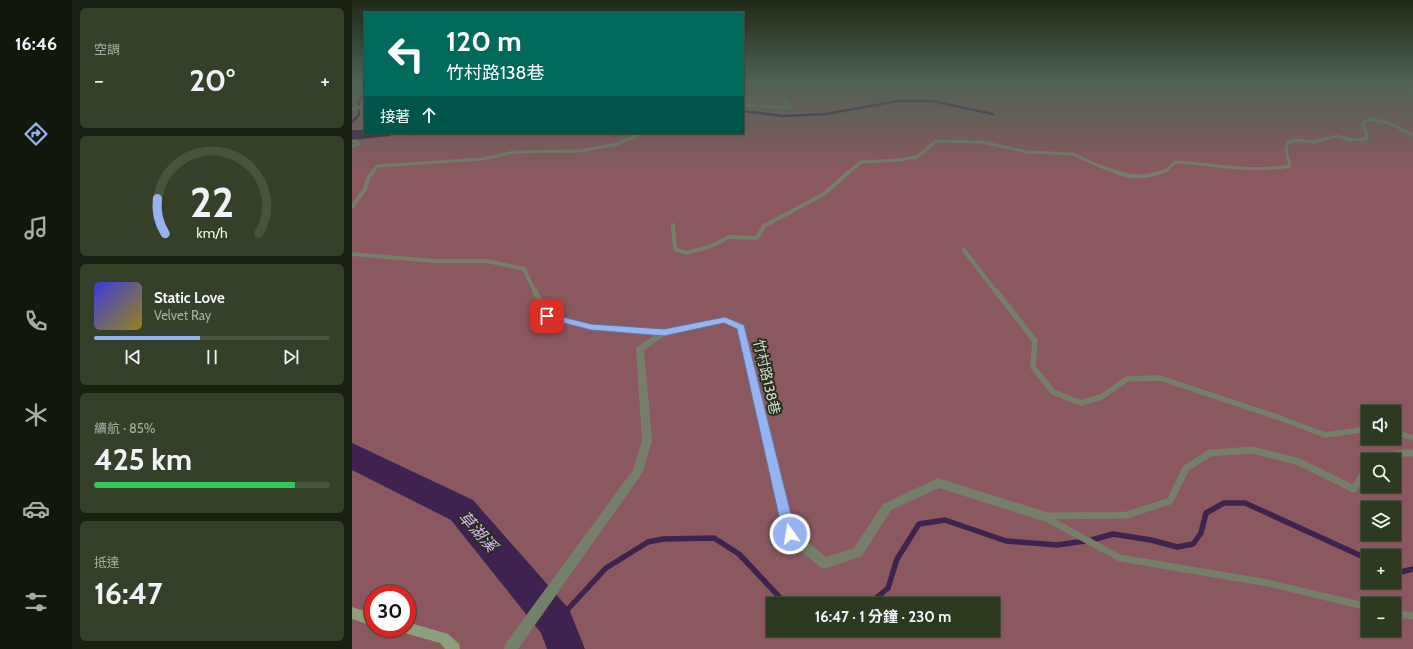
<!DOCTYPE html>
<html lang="zh-TW">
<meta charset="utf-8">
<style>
body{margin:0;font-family:Cabin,"Noto Sans TC",sans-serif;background:#344128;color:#f1f3f6;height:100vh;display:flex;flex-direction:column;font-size:15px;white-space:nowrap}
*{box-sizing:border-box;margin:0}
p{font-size:13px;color:#a6ada4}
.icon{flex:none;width:22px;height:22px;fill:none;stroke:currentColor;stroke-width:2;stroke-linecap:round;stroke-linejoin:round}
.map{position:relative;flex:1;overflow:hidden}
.panel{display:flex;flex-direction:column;gap:8px;padding:8px;background:#182011;width:280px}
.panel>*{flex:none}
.banner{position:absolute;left:12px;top:12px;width:380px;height:122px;border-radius:0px;box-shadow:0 1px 3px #0004,0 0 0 1px #48543d;background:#00695c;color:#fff;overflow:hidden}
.tools{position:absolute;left:1009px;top:405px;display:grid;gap:8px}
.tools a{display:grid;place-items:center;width:40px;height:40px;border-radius:0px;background:#2c3a1f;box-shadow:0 1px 3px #0004,0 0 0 1px #48543d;font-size:20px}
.speed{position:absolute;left:12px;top:585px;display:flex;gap:8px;font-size:20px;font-weight:700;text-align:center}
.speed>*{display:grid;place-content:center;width:52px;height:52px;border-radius:50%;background:#2c3a1f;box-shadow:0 1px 3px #0004,0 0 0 1px #48543d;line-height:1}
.speed .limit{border:6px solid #d22;background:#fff;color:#111}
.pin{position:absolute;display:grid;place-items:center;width:34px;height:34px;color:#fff;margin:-17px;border-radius:8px;box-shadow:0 2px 6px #0006}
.me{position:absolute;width:44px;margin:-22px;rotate:347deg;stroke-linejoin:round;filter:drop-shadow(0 0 3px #0008)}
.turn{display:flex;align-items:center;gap:14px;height:84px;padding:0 16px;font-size:18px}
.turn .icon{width:52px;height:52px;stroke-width:2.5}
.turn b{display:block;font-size:28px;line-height:34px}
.then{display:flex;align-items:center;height:38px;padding:0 16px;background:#0003;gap:8px;font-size:15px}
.big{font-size:30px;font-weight:700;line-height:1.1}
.panel .card{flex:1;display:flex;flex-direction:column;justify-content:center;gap:6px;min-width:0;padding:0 14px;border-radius:6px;background:#344128}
.panel .dial{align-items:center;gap:0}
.dial svg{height:104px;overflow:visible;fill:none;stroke:#48543d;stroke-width:7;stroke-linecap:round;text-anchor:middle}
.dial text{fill:#f1f3f6;stroke:none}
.song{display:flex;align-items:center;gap:12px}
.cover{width:48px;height:48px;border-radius:6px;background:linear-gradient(135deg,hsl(240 70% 55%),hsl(50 70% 35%))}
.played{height:4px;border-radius:2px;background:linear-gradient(90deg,#95b2f1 45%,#48543d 45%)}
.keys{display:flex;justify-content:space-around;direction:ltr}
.heat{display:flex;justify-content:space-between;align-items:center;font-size:22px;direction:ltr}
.charge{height:6px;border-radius:3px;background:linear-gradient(90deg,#34c759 85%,#48543d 0)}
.trip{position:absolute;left:414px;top:597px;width:234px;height:40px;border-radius:0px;background:#2c3a1f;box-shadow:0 1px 3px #0004,0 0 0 1px #48543d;font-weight:700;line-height:40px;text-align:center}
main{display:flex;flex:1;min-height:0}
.menu{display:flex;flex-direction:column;width:72px;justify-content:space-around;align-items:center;background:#12170c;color:#a6ada4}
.menu .icon{width:28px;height:28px}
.menu .selected{color:#95b2f1}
.menu b{font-size:18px;color:#f1f3f6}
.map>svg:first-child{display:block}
</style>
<main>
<nav class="menu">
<b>16:46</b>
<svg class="icon selected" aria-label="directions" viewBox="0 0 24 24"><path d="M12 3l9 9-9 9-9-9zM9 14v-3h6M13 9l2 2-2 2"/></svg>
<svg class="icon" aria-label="music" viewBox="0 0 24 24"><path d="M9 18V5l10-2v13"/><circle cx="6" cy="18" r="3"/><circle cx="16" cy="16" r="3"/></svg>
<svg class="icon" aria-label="phone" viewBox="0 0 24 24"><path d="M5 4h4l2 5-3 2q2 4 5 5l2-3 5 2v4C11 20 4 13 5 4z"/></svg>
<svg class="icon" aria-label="climate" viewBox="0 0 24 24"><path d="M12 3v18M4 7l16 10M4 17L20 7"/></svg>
<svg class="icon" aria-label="car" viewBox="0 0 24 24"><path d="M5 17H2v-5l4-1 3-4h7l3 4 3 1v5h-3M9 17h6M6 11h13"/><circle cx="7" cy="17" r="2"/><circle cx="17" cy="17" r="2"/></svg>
<svg class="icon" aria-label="filters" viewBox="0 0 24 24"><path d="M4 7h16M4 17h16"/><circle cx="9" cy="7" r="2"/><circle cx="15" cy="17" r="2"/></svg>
</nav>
<section class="panel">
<div class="card"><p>空調</p>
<div class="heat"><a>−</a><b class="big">20°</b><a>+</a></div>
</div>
<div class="card dial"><svg viewBox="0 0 100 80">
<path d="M14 69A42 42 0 1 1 86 69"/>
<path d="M14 69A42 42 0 0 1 8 42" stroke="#95b2f1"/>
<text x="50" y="56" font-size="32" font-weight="700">22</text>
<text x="50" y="72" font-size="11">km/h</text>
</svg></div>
<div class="card">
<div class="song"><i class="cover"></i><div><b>Static Love</b><p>Velvet Ray</p></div></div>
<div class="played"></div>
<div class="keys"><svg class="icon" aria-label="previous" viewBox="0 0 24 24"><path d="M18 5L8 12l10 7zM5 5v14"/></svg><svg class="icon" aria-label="pause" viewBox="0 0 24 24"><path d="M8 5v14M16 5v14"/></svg><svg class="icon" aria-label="next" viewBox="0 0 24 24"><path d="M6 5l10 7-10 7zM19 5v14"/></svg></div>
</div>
<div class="card"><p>續航 · 85%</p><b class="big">425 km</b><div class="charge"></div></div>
<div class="card"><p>抵達</p><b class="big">16:47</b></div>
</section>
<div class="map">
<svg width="1061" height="649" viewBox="0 0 1061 649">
<rect width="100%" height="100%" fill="#3b4d29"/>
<path fill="#8b585f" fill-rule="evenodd" d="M0,82H13V133H391V82H1061V649H0ZM1016,412H1042V438H1016ZM1016,460H1042V486H1016ZM1016,508H1042V534H1016ZM1016,556H1042V582H1016ZM21,594H55V628H21ZM421,604H641V630H421ZM1016,604H1042V630H1016Z"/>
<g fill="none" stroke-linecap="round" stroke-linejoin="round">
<path stroke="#3e2350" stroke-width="2.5" d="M391,111L431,116L474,114L546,101H580L641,114
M0,122L7,115V100L13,95
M216,133H242"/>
<path stroke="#3e2350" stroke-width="5.5" d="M1042,569L1049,572L1061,569
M517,604L536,588L545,559L567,524L593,520L654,541L705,545L740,540L761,534L799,540L825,547L841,544L849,533L854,513L872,503H893L1016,559
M204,622L254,568L296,542L311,539L362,538L387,554L434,604"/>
<path fill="#3e2350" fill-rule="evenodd" d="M0,130H13V133H41L38,136L0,140Z
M0,443L121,500L217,609L233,649H195L189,633L99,520L0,470Z"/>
<path stroke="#748069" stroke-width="3" d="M1061,91H1059L1061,93
M391,105L440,108L431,99
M0,109L13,106
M0,141H4L7,144L0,146
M20,173L25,166L131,159L162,152L229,151L265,144L291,133
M496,173L509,162L548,160L565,157L584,141L630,142L675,152L721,154L747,166L767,173
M807,173L815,170L823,162C862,164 899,173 938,166L934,150L936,142L944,140L962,142L985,136L999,140L1014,139L1015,134L1010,123L1018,119L1036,123L1061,135"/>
<path stroke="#748069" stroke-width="4" d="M764,172C781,178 793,178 809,172
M0,207L13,189L16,178L21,172
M321,225L323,249L334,253L357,247L377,237L405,238L412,226L472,194L497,172
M612,250L644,292
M0,254L82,261H135L172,269L183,292"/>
<path stroke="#748069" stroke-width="5.5" d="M183,291L195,316L239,327L312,333
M644,291L683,341L681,367L701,392L729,403L749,397L775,379L808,378L928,418L973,435L1016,429
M1042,432L1061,438"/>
<path stroke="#748069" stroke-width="7" d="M1031,460L1051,453H1061
M691,516L775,515L818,501L834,468L858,453L901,450L947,462L1002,489L1016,466
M692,517L768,558L916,583L1016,607
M1042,613L1061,616"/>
<path fill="#748069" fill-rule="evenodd" d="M373,317L392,325L393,327L443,531L474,557L502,548L531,504L586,478L691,511L695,512L696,516L695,520L691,521L587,488L539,510L510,556L472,569L468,567L434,538L432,534L385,329L372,323L314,335L292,350L300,440L291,472L166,649H152L153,644L281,470L290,440L284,349L285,347L309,331Z"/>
<path fill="#8da07b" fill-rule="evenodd" d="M0,607L21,614V626L0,619Z
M55,622L96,634L107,644L108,649H93L88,643L49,632L47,628H55Z"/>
</g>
<linearGradient id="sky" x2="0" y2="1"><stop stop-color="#202a17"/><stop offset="0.47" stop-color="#4f6254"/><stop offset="1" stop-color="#4f6254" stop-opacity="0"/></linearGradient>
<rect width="1061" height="173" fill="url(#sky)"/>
<path fill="#95b2f1" stroke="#61749d" d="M195,313L239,324L312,329L373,317L392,325L444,534L442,538L438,540L433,538L431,534L385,329L372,323L312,336L239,330L192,318L191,316L192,314Z"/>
<g text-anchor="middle" stroke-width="4" stroke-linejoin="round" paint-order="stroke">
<g font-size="14" fill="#d1ddc8" stroke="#27301f">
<text transform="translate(415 377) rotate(77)" y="5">竹村路138巷</text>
</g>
<g font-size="16" font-style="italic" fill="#debbf8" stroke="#27301f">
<text transform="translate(126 531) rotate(48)" y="6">草湖溪</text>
</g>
</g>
</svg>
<div class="tools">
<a><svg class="icon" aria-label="sound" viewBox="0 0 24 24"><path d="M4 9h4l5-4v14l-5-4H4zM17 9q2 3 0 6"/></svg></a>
<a><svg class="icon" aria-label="search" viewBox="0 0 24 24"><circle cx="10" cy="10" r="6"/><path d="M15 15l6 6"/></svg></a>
<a><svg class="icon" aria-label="layers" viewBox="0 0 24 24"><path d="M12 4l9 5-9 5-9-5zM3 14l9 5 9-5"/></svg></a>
<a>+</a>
<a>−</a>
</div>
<div class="speed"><div class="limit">30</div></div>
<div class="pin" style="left:195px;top:316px;background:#d93025"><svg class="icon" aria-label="arrive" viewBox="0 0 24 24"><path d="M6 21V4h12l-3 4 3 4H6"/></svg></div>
<svg class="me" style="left:438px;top:534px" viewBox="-20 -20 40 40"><circle r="17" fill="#95b2f1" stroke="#fff" stroke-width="3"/><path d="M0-11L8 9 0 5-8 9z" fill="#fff"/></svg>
<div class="trip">16:47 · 1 分鐘 · 230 m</div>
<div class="banner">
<div class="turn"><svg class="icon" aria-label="left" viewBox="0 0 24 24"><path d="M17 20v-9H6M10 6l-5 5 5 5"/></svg><div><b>120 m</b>竹村路138巷</div></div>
<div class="then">接著<svg class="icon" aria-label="ahead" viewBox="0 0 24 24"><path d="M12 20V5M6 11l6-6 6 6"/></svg></div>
</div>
</div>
</main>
